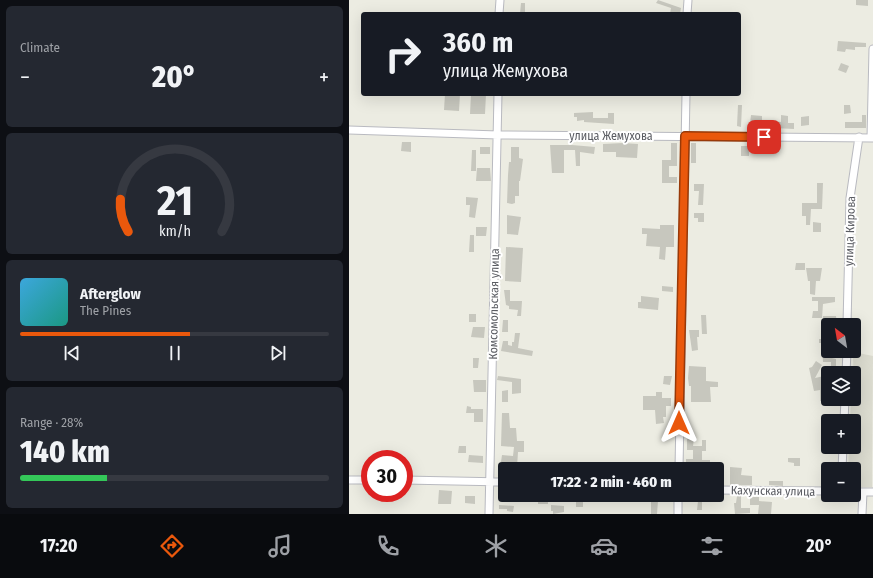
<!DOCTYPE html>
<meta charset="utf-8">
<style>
body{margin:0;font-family:"Fira Sans Condensed",sans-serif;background:#242831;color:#f1f3f6;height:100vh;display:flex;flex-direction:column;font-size:15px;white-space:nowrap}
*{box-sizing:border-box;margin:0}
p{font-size:13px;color:#9ea1a6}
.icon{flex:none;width:22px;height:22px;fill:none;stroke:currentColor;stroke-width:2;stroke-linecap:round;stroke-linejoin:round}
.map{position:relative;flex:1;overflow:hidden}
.drawer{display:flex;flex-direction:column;gap:6px;padding:6px;background:#0d0f14;width:349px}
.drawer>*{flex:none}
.hud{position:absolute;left:12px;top:12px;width:380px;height:84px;border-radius:4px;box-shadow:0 4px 16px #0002;background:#171b24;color:#f1f3f6;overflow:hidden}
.needle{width:26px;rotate:329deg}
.controls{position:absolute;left:472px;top:318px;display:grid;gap:8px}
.controls a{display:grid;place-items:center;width:40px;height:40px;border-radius:4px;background:#171b24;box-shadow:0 4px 16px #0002;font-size:20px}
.speed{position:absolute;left:12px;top:450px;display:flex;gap:8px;font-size:20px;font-weight:700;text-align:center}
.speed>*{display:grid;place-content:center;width:52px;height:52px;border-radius:50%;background:#171b24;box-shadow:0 4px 16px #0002;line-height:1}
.speed .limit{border:6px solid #d22;background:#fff;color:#111}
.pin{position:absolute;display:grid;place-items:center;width:34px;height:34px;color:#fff;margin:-17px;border-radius:8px;box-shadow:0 2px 6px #0006}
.me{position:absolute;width:44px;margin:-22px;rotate:0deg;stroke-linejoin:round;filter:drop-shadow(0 0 3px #0008)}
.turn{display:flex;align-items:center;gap:14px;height:84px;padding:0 16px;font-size:18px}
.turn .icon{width:52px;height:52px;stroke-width:2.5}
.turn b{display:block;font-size:28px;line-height:34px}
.big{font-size:30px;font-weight:800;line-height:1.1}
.drawer .widget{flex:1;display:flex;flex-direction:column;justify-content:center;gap:6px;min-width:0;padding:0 14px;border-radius:6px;background:#242831}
.drawer .dial{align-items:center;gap:0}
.dial svg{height:104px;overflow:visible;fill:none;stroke:#363941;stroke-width:7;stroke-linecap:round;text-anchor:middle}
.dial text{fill:#f1f3f6;stroke:none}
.song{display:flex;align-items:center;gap:12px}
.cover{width:48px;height:48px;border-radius:6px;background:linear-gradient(135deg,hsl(200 70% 55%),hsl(170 70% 35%))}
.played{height:4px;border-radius:2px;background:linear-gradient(90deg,#ea580c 55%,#363941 55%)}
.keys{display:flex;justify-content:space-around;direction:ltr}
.heat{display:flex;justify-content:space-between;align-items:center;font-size:22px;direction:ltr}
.charge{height:6px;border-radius:3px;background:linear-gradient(90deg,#34c759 28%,#363941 0)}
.trip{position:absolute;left:149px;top:462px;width:226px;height:40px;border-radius:4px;background:#171b24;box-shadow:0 4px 16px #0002;font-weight:800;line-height:40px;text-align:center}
.tab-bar{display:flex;height:64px;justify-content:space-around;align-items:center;background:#090b0e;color:#9ea1a6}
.tab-bar .icon{width:28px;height:28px}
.tab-bar .on{color:#ea580c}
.tab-bar b{font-size:18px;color:#f1f3f6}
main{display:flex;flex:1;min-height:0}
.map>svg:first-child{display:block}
</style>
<main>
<section class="drawer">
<div class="widget"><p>Climate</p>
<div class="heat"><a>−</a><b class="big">20°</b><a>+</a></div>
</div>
<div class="widget dial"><svg viewBox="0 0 100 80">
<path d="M14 69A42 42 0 1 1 86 69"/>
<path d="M14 69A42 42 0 0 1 8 44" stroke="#ea580c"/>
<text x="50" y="56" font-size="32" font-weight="700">21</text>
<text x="50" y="72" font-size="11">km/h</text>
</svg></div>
<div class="widget">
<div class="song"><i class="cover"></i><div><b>Afterglow</b><p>The Pines</p></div></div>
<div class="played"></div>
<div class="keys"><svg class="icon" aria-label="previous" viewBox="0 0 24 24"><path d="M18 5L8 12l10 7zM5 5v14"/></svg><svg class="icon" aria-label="pause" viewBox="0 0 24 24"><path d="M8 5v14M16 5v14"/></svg><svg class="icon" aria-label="next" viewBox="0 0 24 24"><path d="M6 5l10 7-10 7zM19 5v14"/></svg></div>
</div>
<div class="widget"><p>Range · 28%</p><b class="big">140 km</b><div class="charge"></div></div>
</section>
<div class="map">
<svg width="524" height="514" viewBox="0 0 524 514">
<rect width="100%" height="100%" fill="#ecece2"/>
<path fill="#dcdcd0" d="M504,352L524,356L523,487H505V469H499L500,447H505V421H501L502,399H505Z"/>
<path fill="#c7c7be" d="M309,0L332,8L331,14H321L322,8L307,3Z
M507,0H519V6L507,5Z
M172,3H176V14H171Z
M489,41L517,43V47H506V50L497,49L496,52L488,51Z
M492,63L500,66L497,73L489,70Z
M96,94H111L110,111L95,110Z
M122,94H137L136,114H121Z
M389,105H393L392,127L388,126Z
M495,105H501L502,113L495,114Z
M244,112V118H259V113H265V124L235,122V120L228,121V117H225V113Z
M402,115L413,116V124L401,123Z
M432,115L439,116V123H445V129L425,128V121L432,122Z
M513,115H517V128H496V122H513Z
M460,116V125L452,126V117Z
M53,142H62V152L52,151Z
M274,143L289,144L288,158L267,157V152H254V144Z
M322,143H328V166H320V177H328V183H313V160H322Z
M342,143H347V163H342Z
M201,145H223L246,147L245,154L231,152V166H227L226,150H215V173H203Z
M392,146H400V156H392Z
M131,147H141V154H131Z
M162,147H170V158L174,159L171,181H170V196H166V203L163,204L158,203L159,175L160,162H162Z
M123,150H127V171H122Z
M128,168H141L142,181H127Z
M468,183H474L473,209H462L461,225H457V216H453V203H468Z
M345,184H355L354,205H349L350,191H345Z
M117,197L129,198L126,218L120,217L121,205H117Z
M345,213H355V222H349V218H345Z
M158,215L172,217L169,235L158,234Z
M464,222L472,223V232H464Z
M311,225H325V247H317L316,260L310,259L311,247L297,246L298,234H293V228L311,229Z
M127,227H138L137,236H127Z
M121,235H125V252H120Z
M157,247L174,248L172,282L156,281Z
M447,263H456V270H446Z
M457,268H473L471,281H467L466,295L461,294V281H459Z
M313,286L324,287V292L313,291Z
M155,290H161V301H173L172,316H168L169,310L160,309V306L157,305Z
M292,296L310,298L309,310L289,308V302H292Z
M463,297H486V302L474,304L473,318H463L464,311H469V301H463Z
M120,314H127V322H120Z
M352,315H357L358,334H353Z
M474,316H487L488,325H479V351H482L483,358L487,359V369H482V362H474L473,343H470V339H475Z
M154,320H159V332H153Z
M124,327H136L135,338L122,337Z
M340,330H350V337H348L349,350L343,351Z
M166,333H171L169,348L184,351L183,356L152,351L154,341H159V345L163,346V342H165Z
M124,358H130L129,368H124Z
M467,361L473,365L466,378L475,376L477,384L479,383V400L471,401V390L465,391L460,368L463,367Z
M340,366L357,367V381L369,382V387H361L362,402H342V386H340L339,378Z
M149,376L172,379V393L163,394V382L148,380Z
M315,376H323L321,385L314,384Z
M124,380H137V392H125Z
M159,390V402H153V391Z
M307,392H313V398H322V406H317V417H314L315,423L307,424L306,410H294V396H307Z
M118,406L122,407V409H134V422H125V413H117Z
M153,413H160L161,428H167L168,441H175V452H169L168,467H164V463L152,462L153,455L164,456L165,447L152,446Z
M473,417L479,418V428L472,427Z
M338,439H345L344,446H353V440H357V451H353V460H361V469H351L349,463H337V459H344V450H338Z
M110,446H117V453H109Z
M120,455L134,456V463L119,462Z
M439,458H451V466H445V463L439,462Z
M381,467L393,468L392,475L403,476V485H381Z
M420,481H434V486L420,485Z
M90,490L103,491L102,504H89Z
M189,495H199V504H189Z
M228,495H234V507H227V501L219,500V496L227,497Z
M336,495H353V510H348L349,501L336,499Z
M116,496H126V504L116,503Z
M388,496H392V508H401V513L386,514L385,503H387Z
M401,497H410V501L423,502L422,514H409L410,505H401Z
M302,501H309L308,514H302Z
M150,505L165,506L164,512L158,511V509H150Z
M202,505L215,506V512L204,514V511H202Z"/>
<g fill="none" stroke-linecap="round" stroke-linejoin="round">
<defs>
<path id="minor" d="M150,14L151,0
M338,14L339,0
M0,130L149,135L524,138
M522,138L524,49
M498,325L501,198L510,137
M497,373L498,351
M495,421L496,399
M330,469L337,94
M493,469L494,447
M0,480H21
M55,480L156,482
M368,490L479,491
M505,492H524
M140,514L149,94
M329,514V495
M513,514L514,492"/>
</defs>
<use href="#minor" stroke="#b9bac0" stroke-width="9"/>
<use href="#minor" stroke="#fff" stroke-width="7"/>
</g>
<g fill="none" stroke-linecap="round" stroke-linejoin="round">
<defs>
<path id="route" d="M330,423L336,136L415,137"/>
</defs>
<use href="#route" stroke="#983908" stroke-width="10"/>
<use href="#route" stroke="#ea580c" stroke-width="7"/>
</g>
<g text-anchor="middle" stroke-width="4" stroke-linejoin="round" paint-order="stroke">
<g font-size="12" fill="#5a5c62" stroke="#fff">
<text x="262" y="140">улица Жемухова</text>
<text transform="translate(501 231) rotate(-88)" y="4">улица Кирова</text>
<text transform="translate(145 304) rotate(-89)" y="4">Комсомольская улица</text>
<text transform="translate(424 491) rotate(1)" y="4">Кахунская улица</text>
</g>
</g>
</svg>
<div class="controls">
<a><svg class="needle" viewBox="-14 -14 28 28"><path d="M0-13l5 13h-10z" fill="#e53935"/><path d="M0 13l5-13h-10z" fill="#9ea1a6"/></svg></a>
<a><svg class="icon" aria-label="layers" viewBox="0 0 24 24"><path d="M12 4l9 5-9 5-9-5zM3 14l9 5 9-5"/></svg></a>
<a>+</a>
<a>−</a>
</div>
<div class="speed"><div class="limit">30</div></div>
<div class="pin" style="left:415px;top:137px;background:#d93025"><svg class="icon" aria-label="arrive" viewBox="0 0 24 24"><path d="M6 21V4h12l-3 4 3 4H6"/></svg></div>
<svg class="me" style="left:330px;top:423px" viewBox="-20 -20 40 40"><path d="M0-17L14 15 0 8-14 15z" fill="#ea580c" stroke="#fff" stroke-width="4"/></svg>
<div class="trip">17:22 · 2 min · 460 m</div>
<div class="hud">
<div class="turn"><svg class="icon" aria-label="right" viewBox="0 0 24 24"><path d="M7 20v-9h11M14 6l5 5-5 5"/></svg><div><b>360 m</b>улица Жемухова</div></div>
</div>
</div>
</main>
<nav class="tab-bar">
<b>17:20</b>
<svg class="icon on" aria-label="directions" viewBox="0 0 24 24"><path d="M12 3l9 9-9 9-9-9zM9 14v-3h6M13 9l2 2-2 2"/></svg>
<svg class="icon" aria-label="music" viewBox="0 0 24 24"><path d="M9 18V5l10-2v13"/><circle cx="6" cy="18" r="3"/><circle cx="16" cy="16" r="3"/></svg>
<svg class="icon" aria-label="phone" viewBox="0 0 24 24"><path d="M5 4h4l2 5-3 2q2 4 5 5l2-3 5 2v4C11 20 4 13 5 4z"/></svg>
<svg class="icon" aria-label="climate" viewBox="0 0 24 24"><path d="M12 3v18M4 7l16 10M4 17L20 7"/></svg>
<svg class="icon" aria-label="car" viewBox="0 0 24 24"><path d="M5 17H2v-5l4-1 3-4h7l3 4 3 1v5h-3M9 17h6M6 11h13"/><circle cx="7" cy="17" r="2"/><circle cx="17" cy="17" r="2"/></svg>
<svg class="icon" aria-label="filters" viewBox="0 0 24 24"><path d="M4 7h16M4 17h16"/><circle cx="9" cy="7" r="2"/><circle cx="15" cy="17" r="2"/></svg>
<b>20°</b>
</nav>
